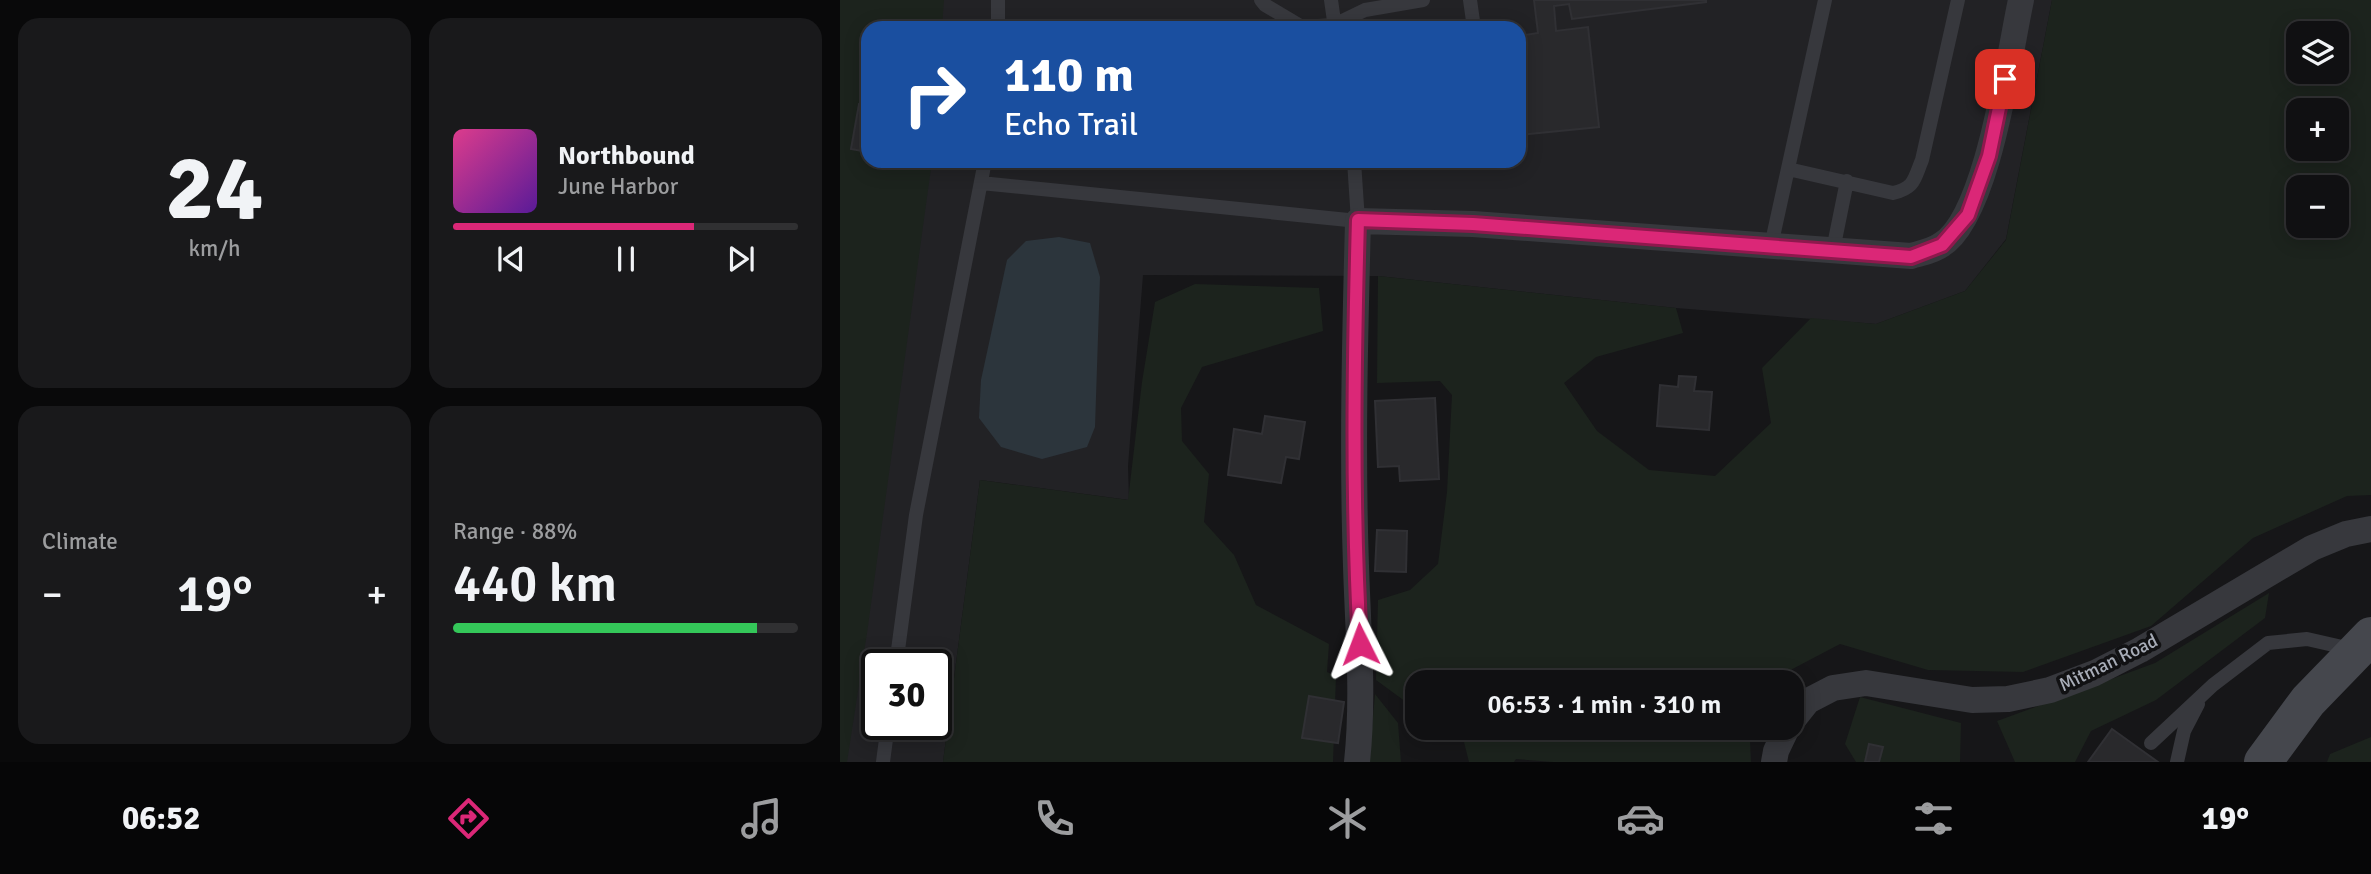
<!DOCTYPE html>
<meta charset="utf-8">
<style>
body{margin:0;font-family:Signika,sans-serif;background:#19191b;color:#f1f3f6;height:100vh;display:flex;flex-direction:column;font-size:26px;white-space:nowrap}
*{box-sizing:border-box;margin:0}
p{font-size:23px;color:#9c9d9f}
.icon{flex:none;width:38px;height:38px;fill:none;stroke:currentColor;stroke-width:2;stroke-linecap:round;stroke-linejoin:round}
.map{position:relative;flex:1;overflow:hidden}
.drawer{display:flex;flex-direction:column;gap:18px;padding:18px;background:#09090a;width:840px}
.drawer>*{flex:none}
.banner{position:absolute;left:21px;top:21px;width:665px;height:147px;border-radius:21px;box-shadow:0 4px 18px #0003,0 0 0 2px #303032;background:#1a4fa0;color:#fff;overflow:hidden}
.buttons{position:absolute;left:1446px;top:21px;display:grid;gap:14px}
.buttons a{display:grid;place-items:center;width:63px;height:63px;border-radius:14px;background:#101012;box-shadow:0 4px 18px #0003,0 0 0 2px #303032;font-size:35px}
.speed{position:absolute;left:21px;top:649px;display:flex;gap:14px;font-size:35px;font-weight:700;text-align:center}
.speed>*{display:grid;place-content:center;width:91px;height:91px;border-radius:50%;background:#101012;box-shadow:0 4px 18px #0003,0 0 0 2px #303032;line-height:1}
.speed .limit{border:4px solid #111;border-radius:10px;background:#fff;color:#111}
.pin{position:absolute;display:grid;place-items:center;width:60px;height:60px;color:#fff;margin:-30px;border-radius:14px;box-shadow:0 4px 10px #0006}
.me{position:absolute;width:77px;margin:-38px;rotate:357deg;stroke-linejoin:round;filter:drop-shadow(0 0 5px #0008)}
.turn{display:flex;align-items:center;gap:24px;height:147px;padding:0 28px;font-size:32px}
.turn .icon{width:91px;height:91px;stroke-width:2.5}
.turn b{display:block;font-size:49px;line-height:60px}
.big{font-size:52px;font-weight:600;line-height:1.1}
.drawer .card{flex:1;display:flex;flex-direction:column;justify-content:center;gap:10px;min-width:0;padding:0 24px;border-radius:21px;background:#19191b}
.drawer .dial{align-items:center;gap:0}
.dial b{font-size:91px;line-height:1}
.song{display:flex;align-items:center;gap:21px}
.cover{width:84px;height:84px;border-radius:10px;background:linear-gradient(135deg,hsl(330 70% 55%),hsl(270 70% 35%))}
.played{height:7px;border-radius:4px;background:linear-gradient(90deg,#db2777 70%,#303032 70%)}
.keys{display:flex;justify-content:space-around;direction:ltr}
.heat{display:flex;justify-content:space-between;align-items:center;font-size:38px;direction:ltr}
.charge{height:10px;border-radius:5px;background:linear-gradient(90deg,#34c759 88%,#303032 0)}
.drawer .tiles{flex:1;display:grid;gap:18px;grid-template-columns:repeat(2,1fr)}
.trip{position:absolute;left:565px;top:670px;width:399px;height:70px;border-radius:21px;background:#101012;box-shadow:0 4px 18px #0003,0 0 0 2px #303032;font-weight:600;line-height:70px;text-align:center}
.menu{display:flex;height:112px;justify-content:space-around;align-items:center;background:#060607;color:#9c9d9f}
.menu .icon{width:49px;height:49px}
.menu .active{color:#db2777}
.menu b{font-size:32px;color:#f1f3f6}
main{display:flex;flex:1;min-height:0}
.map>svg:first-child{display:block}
</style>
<main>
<section class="drawer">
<div class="tiles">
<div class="card dial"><b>24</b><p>km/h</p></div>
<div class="card">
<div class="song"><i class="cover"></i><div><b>Northbound</b><p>June Harbor</p></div></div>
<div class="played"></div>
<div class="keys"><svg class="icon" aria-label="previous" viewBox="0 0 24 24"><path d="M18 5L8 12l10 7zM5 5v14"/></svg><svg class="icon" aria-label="pause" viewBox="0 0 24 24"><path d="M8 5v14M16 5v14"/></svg><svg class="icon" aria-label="next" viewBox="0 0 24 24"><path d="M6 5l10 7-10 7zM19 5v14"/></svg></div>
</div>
<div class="card"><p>Climate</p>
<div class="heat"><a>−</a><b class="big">19°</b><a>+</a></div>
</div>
<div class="card"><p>Range · 88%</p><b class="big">440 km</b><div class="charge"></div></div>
</div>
</section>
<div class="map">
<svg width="1531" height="762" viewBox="0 0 1531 762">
<rect width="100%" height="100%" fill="#161618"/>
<path fill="#222225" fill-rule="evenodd" d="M0,0H1212L1166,239L1125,291L1036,324L836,308L538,276L303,275L288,466L289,500L140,480L103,762H0ZM28,28H679V161H28ZM37,665H96V724H37Z"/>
<path fill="#1c231d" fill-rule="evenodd" d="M0,0H104L102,28H28V161H92L27,633L7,762H0Z
M1212,0H1531V495L1507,496L1413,538L1311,626L1183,672L1088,670L1000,644L943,674L938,682H578L577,710L536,680L538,600L570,590L598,564L607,492L612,395L600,381L537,383L538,276L836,308L843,333L756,357L724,383L757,431L809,470L875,476L931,423L922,368L971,318L1036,324L1125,291L1166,240ZM1458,33H1496V72H1458ZM1458,110H1496V149H1458ZM1458,187H1496V226H1458Z
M355,284L479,288L483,331L362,367L341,408L342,441L369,474L364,522L394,555L416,605L489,644L487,672L496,676L493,762H103L140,480L288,500L302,382L315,302Z
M1429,593L1425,618L1316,700L1251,731L1235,762H1175L1157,721L1315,663Z
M535,694L558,723L561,762H529Z
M1020,697L1121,723L1120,762H1016L1005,744Z
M617,728H916L910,740L911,762H713L676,759L674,762H629L621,730Z
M1531,737V762H1487L1490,754Z"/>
<path fill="#2c353c" d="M219,237L250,243L260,277L255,427L247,447L202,459L161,447L139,418L141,380L167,260L186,241Z"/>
<path fill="#29292c" stroke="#303034" stroke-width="2" d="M694,0H866V2L732,19L729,4L714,6L716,31L748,27L759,127L679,135V36L698,33Z
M19,104L28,105V152L11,149Z
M839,376L856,377L854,391L872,392L869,430L817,426L820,385L838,387Z
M595,398L599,479L560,481L559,466L538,467L535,401Z
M425,416L465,422L459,459L446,457L441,483L388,475L394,429L422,434Z
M537,530L567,531L566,572L535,571Z
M469,696L504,702L498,743L462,738Z
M1272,729L1318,762H1248Z
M1029,744L1043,747L1039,762H1025Z"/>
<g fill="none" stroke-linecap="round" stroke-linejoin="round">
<path stroke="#37383d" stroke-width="14" d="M421,0L425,5L462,27L494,25L525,10L583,0
M491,0L495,28
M630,0L634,28
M158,28V0
M948,169L1053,193C1075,188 1074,179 1082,160L1118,0
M141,183L518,221L514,161
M931,246L985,0
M993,250L1007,181
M56,665L76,515L145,161
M1311,743L1373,685L1428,643L1467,639L1511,649
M43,762L48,724
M1337,762L1344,731L1358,704"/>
<path stroke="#37383d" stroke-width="26" d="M952,721L968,701L993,688L1026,683L1132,700L1168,699L1210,690L1255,673L1300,650L1472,548L1506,534L1531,529
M517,762C524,696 518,632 516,566C512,451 515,335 518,221L633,224L1071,256C1081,253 1093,251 1101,245C1148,217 1169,55 1181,0
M934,762L936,751L947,728"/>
<path stroke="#45474d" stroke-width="38" d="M1423,762L1468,701L1531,636"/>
</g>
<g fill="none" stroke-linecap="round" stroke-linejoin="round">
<defs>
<path id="route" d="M520,644C512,503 514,362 518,220L633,224L1071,257L1102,245L1128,215L1149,156L1165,79"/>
</defs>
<use href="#route" stroke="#8e194d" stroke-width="18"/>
<use href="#route" stroke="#db2777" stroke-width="12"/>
</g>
<g text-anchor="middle" stroke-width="7" stroke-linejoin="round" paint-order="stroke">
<g font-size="19" fill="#a8adb8" stroke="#111113">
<text transform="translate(1268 662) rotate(-26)" y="7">Mitman Road</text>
</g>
</g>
</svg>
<div class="buttons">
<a><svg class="icon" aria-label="layers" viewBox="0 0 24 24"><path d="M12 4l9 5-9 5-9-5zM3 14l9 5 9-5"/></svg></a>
<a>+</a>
<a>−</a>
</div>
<div class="speed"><div class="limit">30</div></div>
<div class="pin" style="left:1165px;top:79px;background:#d93025"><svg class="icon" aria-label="arrive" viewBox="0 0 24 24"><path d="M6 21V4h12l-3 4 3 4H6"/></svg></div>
<svg class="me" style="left:520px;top:644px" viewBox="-20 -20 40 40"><path d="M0-17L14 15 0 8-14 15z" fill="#db2777" stroke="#fff" stroke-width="4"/></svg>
<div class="trip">06:53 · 1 min · 310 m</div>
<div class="banner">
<div class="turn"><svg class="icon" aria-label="right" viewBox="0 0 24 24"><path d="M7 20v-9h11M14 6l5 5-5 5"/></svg><div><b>110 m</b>Echo Trail</div></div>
</div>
</div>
</main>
<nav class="menu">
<b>06:52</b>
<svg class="icon active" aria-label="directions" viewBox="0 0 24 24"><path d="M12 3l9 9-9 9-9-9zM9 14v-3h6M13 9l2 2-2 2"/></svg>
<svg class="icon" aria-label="music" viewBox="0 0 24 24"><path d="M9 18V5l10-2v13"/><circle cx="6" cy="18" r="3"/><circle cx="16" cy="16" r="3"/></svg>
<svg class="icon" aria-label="phone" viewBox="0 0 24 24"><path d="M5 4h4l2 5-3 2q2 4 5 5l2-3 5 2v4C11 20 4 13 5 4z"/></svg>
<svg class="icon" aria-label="climate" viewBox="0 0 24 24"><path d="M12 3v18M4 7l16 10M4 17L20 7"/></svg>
<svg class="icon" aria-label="car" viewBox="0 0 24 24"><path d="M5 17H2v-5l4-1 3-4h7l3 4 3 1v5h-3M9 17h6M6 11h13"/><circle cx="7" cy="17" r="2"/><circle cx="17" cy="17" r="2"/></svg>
<svg class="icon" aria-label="filters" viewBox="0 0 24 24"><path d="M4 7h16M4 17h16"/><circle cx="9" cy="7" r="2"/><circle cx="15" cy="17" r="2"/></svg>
<b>19°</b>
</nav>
